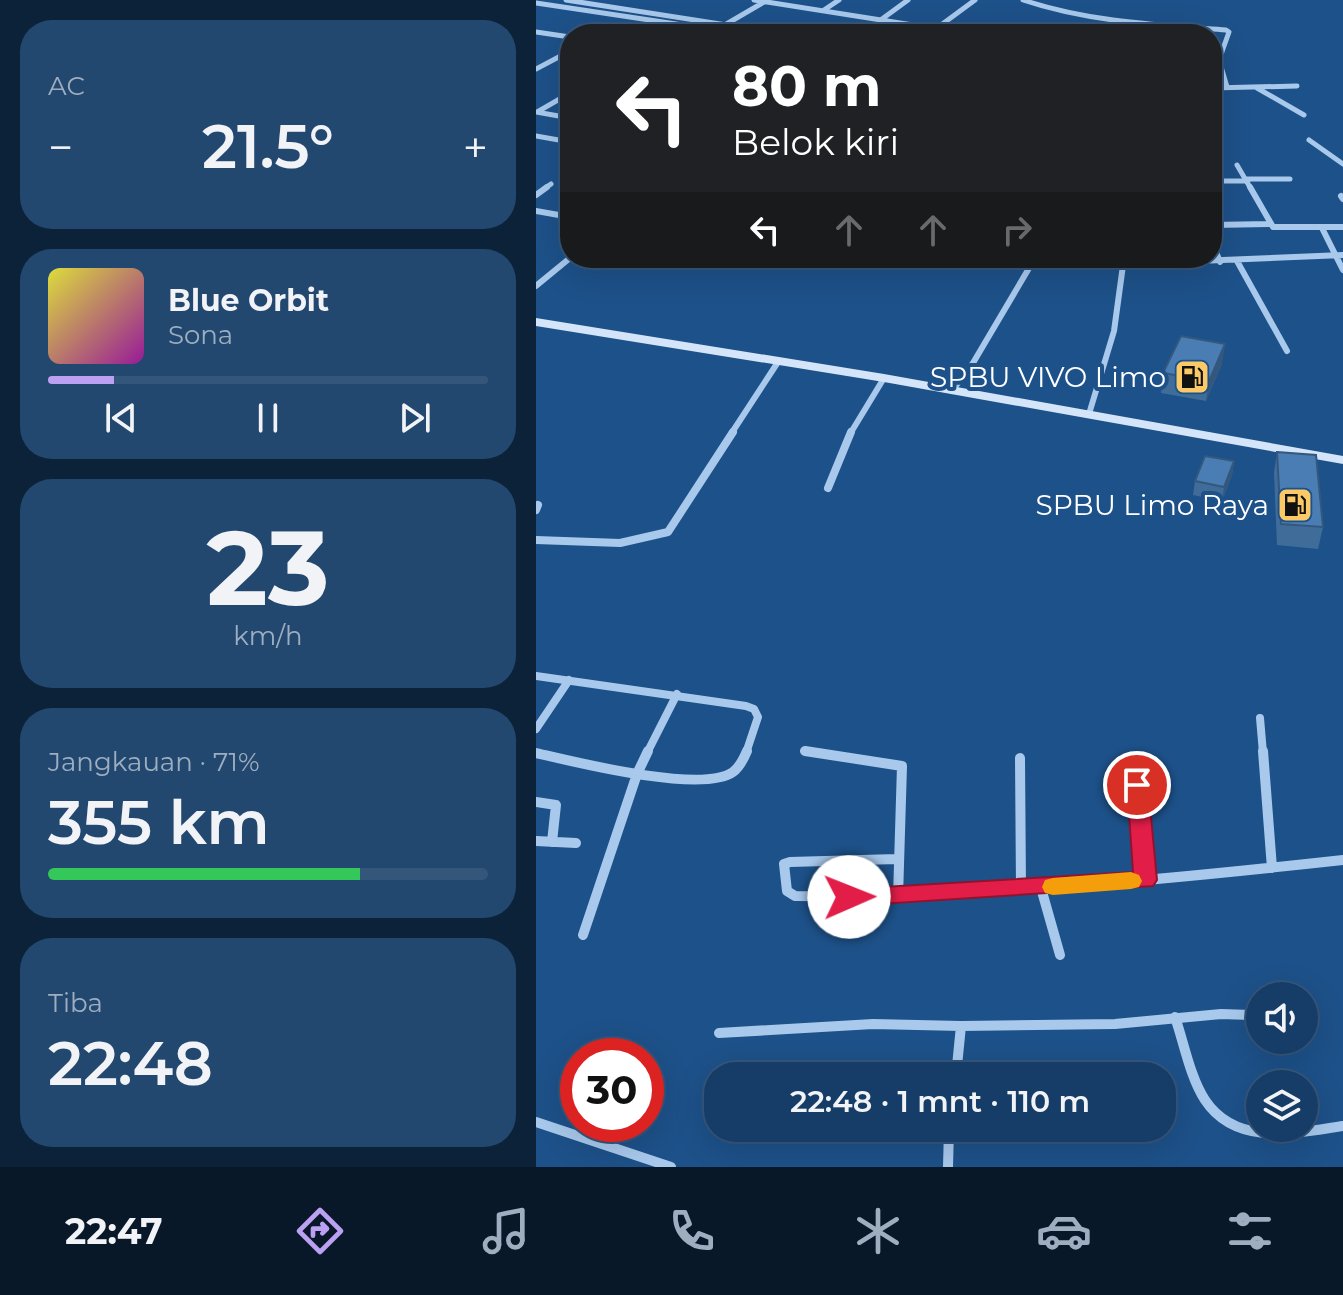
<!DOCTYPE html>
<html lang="id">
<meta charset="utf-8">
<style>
body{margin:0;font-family:Montserrat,sans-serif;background:#234870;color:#f1f3f6;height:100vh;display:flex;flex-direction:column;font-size:30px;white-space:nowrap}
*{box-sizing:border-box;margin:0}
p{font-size:26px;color:#9eaec0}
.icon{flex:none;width:44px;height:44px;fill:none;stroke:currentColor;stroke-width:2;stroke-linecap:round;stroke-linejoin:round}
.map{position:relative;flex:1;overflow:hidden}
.details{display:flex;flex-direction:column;gap:20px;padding:20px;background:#0c2239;width:536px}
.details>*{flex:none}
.top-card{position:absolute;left:24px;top:24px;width:662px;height:244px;border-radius:32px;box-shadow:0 8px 32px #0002,0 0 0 2px #35567b;background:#202124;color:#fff;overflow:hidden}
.fabs{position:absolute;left:710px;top:982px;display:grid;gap:16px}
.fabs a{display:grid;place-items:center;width:72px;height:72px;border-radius:50%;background:#163d67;box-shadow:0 8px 32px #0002,0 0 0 2px #35567b;font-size:40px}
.speed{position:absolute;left:24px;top:1038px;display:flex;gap:16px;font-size:40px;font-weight:700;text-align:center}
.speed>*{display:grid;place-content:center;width:104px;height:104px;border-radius:50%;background:#163d67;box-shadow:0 8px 32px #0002,0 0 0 2px #35567b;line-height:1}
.speed .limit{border:12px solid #d22;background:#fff;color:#111}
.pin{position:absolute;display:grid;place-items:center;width:68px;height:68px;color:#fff;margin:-34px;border:4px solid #fff;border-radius:50%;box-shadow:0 2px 8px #0007}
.me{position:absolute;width:88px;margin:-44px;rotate:89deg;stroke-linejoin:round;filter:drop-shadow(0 0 6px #0008)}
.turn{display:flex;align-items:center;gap:28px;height:168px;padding:0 40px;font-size:36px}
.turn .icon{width:104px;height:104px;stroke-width:2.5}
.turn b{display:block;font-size:56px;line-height:68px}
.lanes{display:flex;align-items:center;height:76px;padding:0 40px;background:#0003;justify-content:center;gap:40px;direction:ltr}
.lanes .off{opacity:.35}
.big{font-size:60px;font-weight:600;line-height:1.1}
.details .card{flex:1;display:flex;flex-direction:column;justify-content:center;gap:12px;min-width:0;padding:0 28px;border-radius:32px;background:#234870}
.details .dial{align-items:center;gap:0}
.dial b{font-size:104px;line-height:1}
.song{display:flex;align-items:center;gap:24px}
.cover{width:96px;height:96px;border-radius:12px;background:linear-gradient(135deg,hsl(60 70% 55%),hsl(300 70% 35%))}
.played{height:8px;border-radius:4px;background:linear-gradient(90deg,#bca0f2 15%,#35567b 15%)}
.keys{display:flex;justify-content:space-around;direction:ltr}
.heat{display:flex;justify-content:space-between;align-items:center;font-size:44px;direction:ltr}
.charge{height:12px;border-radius:6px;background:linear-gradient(90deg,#34c759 71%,#35567b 0)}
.trip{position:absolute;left:168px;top:1062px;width:472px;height:80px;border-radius:32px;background:#163d67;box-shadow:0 8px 32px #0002,0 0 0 2px #35567b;font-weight:600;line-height:80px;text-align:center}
.tab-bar{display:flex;height:128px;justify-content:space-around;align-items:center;background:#091829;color:#9eaec0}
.tab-bar .icon{width:56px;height:56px}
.tab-bar .current{color:#bca0f2}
.tab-bar b{font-size:36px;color:#f1f3f6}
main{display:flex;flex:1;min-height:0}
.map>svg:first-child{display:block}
</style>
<main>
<section class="details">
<div class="card"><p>AC</p>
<div class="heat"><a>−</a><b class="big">21.5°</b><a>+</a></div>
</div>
<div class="card">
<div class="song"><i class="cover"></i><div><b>Blue Orbit</b><p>Sona</p></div></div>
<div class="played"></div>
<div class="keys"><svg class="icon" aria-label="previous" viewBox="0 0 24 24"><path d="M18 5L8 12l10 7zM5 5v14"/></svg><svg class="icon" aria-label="pause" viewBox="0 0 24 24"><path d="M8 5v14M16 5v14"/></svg><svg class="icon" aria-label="next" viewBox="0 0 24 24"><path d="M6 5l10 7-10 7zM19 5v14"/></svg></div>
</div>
<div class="card dial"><b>23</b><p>km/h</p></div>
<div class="card"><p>Jangkauan · 71%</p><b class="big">355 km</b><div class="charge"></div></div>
<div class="card"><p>Tiba</p><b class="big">22:48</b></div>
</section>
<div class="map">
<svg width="807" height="1167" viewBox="0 0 807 1167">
<rect width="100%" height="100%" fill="#1d5189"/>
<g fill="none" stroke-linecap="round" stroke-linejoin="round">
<path stroke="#a8c9ec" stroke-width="5" d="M30,0L249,34
M218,0L434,34
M487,0C552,22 622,25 690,30L693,32L683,60L691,87
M0,3L207,34
M288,10L303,0
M346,19L372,0
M187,26L228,2
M401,28L439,0
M0,32L34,37
M134,34L147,26
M0,69L34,51
M676,88L761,86
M721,88L768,115
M0,112L34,118
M1,112L34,93
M0,136L34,142
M773,140L807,164
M701,165L715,189
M710,179H754
M676,181H712
M8,189L15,184"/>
<path stroke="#a8c9ec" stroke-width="6" d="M714,187L737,227H807
M0,195L11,187
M805,196L807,199
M0,211L34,217
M676,225L733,224
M786,228L807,270
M676,242L684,262
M549,258L588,264L807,255
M701,261L751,351
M0,286L34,258
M416,391L437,363L499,258
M553,414L578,331L588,258
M195,434L242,362
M314,434L348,378"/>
<path stroke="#a8c9ec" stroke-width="8" d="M292,488L315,432
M0,510L2,505
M0,540L84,543L132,532L197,432
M0,676L210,706L218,709L222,717L210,753
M724,718L727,753
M0,729L33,680
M269,751L285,753
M111,753L141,694"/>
<path stroke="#a8c9ec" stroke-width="10" d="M269,751L366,766L362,897
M727,751L736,868
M0,753C39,762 166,794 197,772C204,767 208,758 211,751
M484,758L485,889
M601,785L609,880
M0,802L20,805L16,842
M0,841L40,843
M361,859L254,862L248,864L251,891L259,896C442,898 625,880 807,860
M505,888L524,955
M47,935L101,774L112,751
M639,1017C648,1043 654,1077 669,1100C700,1147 760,1133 807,1126
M183,1033L337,1024L425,1026
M420,1076L425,1026L579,1024L685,1014L715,1015
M0,1122L135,1167
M412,1131H518
M412,1167L413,1129"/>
<path fill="#d4e5f9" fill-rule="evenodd" d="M0,318L348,374L807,456V464L348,382L0,326Z"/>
</g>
<path fill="#406c9a" d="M686,364L670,401L625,393L627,373Z
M741,452L787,527L782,549L741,545L738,473Z
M698,461L696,475L686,501L657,495L659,481Z"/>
<path fill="#34587d" d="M689,344L686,364L670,401L673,381Z
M698,461L696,475L686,501L688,487Z"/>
<path fill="#4a7db3" stroke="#34587d" stroke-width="2" d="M645,336L689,344L673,381L627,373Z
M741,452L780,455L787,527L745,524Z
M669,456L698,461L688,487L659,481Z"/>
<path fill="#e11d48" stroke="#92132f" stroke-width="2" d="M601,778L609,780L612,785L621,880L617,886L313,906L305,904L302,897L305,891L313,889L597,872L591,785L594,780Z"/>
<path fill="#f59e0b" d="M595,872L603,875L606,881L603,887L595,889L517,895L509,893L506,887L509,880L517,878Z"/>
<defs>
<symbol id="fuel-square" viewBox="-11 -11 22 22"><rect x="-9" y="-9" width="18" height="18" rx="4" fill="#fbca66" stroke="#1d5189"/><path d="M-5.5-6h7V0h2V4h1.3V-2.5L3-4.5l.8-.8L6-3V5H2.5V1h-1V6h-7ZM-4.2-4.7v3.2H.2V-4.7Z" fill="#111"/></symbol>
</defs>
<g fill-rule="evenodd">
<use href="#fuel-square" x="636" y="357" width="40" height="40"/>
<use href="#fuel-square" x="739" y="485" width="40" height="40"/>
</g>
<g text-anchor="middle" stroke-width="8" stroke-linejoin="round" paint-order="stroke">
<g font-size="28" fill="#fff" stroke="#1d5189" text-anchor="end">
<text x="630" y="387">SPBU VIVO Limo</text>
<text x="733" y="515">SPBU Limo Raya</text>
</g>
</g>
</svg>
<div class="fabs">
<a><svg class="icon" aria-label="sound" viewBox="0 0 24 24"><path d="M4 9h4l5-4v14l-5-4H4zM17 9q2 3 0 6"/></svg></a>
<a><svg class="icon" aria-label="layers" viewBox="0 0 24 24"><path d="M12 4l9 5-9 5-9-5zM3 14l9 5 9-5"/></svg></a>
</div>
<div class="speed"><div class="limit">30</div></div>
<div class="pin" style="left:601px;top:785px;background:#d93025"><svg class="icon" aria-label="arrive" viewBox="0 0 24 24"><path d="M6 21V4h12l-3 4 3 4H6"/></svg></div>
<svg class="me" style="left:313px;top:897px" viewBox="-20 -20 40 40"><circle r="19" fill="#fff"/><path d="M0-13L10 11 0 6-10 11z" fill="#e11d48"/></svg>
<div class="trip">22:48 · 1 mnt · 110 m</div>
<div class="top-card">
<div class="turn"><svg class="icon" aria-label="left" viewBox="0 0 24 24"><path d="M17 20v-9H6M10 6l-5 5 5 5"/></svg><div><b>80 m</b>Belok kiri</div></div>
<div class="lanes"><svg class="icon" aria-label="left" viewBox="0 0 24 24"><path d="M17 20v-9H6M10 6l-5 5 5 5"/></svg><svg class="icon off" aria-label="ahead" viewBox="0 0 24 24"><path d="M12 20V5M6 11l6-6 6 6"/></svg><svg class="icon off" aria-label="ahead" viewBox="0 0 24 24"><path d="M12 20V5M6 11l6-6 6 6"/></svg><svg class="icon off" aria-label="right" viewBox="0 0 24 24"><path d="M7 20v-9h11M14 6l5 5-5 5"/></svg></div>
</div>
</div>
</main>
<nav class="tab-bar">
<b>22:47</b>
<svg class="icon current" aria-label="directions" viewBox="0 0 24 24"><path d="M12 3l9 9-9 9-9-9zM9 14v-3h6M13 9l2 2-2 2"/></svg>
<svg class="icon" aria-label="music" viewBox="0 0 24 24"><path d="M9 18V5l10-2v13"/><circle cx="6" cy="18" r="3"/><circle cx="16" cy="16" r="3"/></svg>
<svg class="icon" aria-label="phone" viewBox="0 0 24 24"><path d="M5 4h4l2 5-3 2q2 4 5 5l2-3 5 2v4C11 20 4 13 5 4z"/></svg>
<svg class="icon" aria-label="climate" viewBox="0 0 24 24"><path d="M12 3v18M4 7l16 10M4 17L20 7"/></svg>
<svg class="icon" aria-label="car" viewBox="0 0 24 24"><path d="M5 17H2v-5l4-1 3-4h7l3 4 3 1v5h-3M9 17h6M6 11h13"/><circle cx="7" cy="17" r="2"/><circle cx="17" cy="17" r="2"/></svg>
<svg class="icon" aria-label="filters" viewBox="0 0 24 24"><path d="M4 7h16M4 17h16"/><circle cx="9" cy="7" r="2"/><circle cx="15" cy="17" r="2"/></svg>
</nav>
